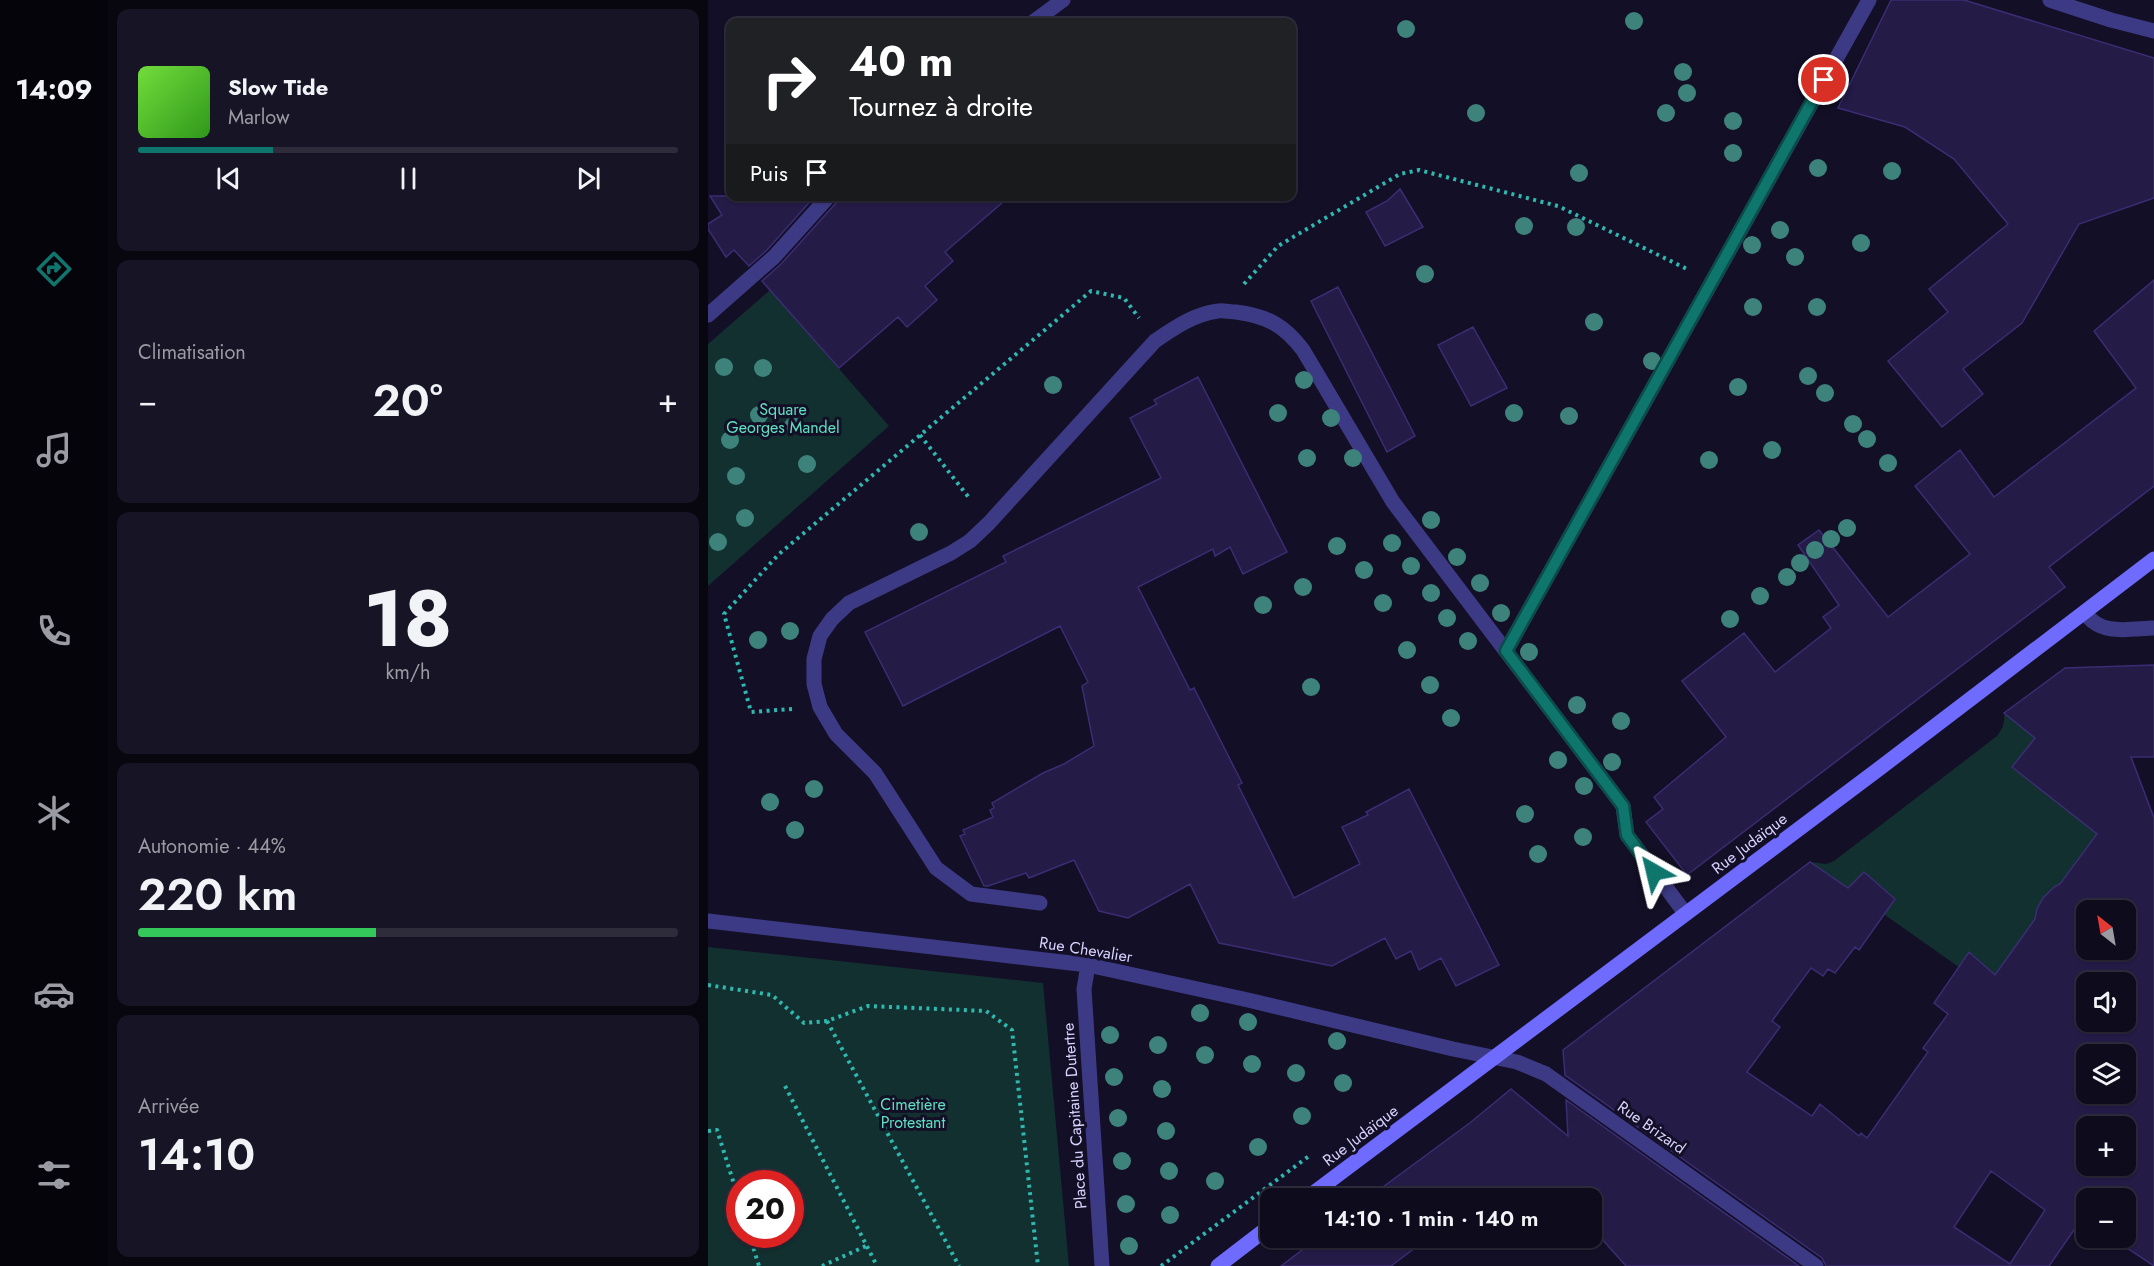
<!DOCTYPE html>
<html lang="fr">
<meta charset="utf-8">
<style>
body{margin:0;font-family:Jost,sans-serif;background:#171425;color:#f1f3f6;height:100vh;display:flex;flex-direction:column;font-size:22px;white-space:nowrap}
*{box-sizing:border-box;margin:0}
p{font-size:20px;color:#9b9ba3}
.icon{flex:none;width:33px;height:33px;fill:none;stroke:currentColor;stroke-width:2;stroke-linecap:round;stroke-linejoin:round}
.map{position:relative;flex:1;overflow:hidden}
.drawer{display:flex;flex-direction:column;gap:9px;padding:9px;background:#08060f;width:600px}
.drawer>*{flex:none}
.banner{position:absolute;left:18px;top:18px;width:570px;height:183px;border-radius:12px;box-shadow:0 2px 4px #0004,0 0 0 2px #2e2b3b;background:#202124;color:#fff;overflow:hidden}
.needle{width:39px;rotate:329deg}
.buttons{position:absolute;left:1368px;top:900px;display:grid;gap:12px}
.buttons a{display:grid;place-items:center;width:60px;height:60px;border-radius:12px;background:#0e0b1c;box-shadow:0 2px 4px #0004,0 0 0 2px #2e2b3b;font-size:30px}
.speed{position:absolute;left:18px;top:1170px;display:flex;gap:12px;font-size:30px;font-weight:700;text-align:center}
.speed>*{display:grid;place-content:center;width:78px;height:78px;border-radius:50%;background:#0e0b1c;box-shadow:0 2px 4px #0004,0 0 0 2px #2e2b3b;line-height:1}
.speed .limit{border:9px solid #d22;background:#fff;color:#111}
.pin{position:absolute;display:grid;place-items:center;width:51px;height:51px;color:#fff;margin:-26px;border:3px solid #fff;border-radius:50%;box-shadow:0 2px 6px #0007}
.me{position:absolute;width:66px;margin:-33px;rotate:323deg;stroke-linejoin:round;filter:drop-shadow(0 0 4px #0008)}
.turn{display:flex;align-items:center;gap:21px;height:126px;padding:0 24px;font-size:27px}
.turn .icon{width:78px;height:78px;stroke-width:2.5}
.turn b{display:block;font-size:42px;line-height:51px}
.then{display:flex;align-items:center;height:57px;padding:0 24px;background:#0003;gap:12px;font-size:22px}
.big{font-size:45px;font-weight:600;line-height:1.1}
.drawer .widget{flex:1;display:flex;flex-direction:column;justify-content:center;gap:9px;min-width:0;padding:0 21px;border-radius:12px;background:#171425}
.drawer .dial{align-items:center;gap:0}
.dial b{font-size:78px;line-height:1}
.song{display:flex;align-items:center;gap:18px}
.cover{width:72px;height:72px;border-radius:9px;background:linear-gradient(135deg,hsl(100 70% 55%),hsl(110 70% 35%))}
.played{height:6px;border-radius:3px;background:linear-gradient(90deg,#0f766e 25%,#2e2b3b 25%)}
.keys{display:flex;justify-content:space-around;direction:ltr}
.heat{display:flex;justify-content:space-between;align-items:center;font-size:33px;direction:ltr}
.charge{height:9px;border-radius:4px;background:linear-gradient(90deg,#34c759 44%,#2e2b3b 0)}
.trip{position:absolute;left:552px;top:1188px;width:342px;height:60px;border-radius:12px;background:#0e0b1c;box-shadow:0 2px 4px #0004,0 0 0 2px #2e2b3b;font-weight:600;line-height:60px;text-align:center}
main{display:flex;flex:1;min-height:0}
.tab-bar{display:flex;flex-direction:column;width:108px;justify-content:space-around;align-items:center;background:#06040b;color:#9b9ba3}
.tab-bar .icon{width:42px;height:42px}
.tab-bar .active{color:#0f766e}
.tab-bar b{font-size:27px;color:#f1f3f6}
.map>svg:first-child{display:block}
</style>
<main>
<nav class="tab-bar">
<b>14:09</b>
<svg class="icon active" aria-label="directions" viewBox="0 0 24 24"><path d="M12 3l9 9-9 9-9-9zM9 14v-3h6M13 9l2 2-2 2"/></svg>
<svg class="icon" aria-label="music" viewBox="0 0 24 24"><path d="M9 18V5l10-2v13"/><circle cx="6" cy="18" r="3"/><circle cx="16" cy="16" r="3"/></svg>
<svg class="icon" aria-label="phone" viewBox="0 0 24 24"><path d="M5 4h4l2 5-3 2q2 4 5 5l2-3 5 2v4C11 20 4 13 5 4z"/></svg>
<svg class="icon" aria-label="climate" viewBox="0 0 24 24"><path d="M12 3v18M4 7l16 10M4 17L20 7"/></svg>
<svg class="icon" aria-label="car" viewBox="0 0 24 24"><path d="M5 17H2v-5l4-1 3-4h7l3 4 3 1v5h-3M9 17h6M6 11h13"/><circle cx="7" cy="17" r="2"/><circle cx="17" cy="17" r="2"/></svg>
<svg class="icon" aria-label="filters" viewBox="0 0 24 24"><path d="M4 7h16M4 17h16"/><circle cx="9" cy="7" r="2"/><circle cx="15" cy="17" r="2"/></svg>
</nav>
<section class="drawer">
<div class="widget">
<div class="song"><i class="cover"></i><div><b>Slow Tide</b><p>Marlow</p></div></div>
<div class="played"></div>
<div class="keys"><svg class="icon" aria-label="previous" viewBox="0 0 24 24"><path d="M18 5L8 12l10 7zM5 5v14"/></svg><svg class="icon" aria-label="pause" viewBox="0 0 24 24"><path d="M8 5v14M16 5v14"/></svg><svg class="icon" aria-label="next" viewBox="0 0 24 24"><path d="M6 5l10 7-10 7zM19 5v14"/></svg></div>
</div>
<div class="widget"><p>Climatisation</p>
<div class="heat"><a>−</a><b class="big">20°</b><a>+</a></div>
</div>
<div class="widget dial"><b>18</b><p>km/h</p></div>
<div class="widget"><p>Autonomie · 44%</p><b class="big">220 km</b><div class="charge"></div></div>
<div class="widget"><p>Arrivée</p><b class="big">14:10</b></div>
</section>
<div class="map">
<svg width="1446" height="1266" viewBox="0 0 1446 1266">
<rect width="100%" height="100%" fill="#130f26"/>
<path fill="#12302f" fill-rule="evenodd" d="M62,290L181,426L0,586V344Z
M1296,713L1446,832V1266L1404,1238H1418V1198H1378V1220L1316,1174L1279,987L1102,862L1118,864L1126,861L1289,736C1295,728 1297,723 1296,713ZM1378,910H1418V950H1378ZM1378,982H1418V1022H1378ZM1378,1054H1418V1094H1378ZM1378,1126H1418V1166H1378Z
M0,947L335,983L361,1266H0ZM32,1184H82V1234H32Z"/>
<path fill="#241b47" stroke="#3b2d73" stroke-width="1.5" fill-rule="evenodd" d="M1183,0H1256L1446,58V198L1371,224L1314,323L1255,369L1275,394L1234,427L1180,361L1240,312L1221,289L1300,224L1246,159L1197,127L1130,108Z
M692,189L715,227L677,246L658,212L679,201Z
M2,196H107L59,250L41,266L26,250L18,257L0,229V224L14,215Z
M131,196H302L237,252L245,261L217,286L229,300L199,327L190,317L131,368L54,281L73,264L128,203Z
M1446,280V486L1341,567L1357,587L979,875L938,822L955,809L946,797L1018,737L974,681L1036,633L1067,672L1123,628L1115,617L1131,605L1090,545L1111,530L1180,617L1262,554L1207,486L1252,450L1286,497L1428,388L1386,331Z
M630,287L707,436L679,452L603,301Z
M765,327L799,388L763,406L730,345Z
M490,377L579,552L535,574L522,547L507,556L505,549L430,587L482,690L486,688L534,783L530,785L586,898L652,864L634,827L660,815L658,812L701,789L791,965L748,986L733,958L711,970L703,951L688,959L677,938L624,966L511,943L482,884L420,918L391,911L366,860L321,878L318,873L280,886H276L252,836L257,834L255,830L285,817L282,810L286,808L284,803L335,773L356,764L386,746L374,686L380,682L352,626L195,706L157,632L298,562L295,556L453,478L422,418L449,404L446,400Z
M1446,665V757H1423L1446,818V1266L1404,1238H1418V1198H1378V1219L1375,1217L1341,1266H1118L1114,1258L857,1075L855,1050L1102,862L1140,888L1156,872L1187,899L1151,950L1147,947L1127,973L1120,969L1115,976L1103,968L1064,1021L1072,1027L1039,1072L1104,1116L1112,1104L1151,1136L1153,1133L1159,1138L1220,1052L1215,1048L1240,1014L1226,1003L1261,952L1287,975L1327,919L1329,909L1335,898L1346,887L1352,884L1389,834L1304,767L1327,738L1296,713L1357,668ZM1378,910H1418V950H1378ZM1378,982H1418V1022H1378ZM1378,1054H1418V1094H1378ZM1378,1126H1418V1166H1378ZM1283,1171L1337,1210L1302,1264L1246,1227Z
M803,1089L860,1136L858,1100L1091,1266H918L884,1228V1198H660L763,1122Z
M610,1238H720L683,1266H573Z"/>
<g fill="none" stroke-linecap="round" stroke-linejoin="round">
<path stroke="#2fb8b0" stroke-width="4" stroke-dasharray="3 4.5" stroke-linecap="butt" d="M536,284L570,246L692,174L711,170L850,206L979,269
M212,435L262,499
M84,709L43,712L16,614L71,554L383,291L416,298L431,318
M0,985L64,995L96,1023L119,1021L160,1006L278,1011L304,1030L330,1266
M119,1021L251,1266
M77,1086L169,1266
M0,1131L9,1130L32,1203
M41,1234L51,1266
M114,1266L158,1246
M453,1266L601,1156"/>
<path stroke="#3d3a85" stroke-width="15" d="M798,651L1161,0
M332,903L263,894L228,868L167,773L128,734L112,707L106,684V659L112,636L124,619L141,603L243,553L262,541L281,523L447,341C466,328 486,314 510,311C515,310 522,312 528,312C559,316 576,325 595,350L685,502L915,806L919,835L977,913"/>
<path stroke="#3d3a85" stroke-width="15" d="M1377,613C1393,636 1420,629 1446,628
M380,965L376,989L394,1266"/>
<path stroke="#3d3a85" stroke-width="15" d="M1342,0L1403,20L1446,31
M325,22L355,0
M0,315L66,257L121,196
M0,921L380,965L540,1000L745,1049L809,1062L838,1074L1108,1266"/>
<path stroke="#6f6bff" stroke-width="15" d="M599,1198L1172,768L1446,559
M510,1266L562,1226"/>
</g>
<g fill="#3d827b">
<circle cx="926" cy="21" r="9"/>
<circle cx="698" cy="29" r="9"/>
<circle cx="975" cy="72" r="9"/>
<circle cx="979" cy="93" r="9"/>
<circle cx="768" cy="113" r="9"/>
<circle cx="958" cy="113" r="9"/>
<circle cx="1025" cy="121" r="9"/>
<circle cx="1025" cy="153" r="9"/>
<circle cx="1110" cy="168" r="9"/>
<circle cx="1184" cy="171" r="9"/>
<circle cx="871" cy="173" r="9"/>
<circle cx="816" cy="226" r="9"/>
<circle cx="868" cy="227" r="9"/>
<circle cx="1072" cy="230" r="9"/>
<circle cx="1153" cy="243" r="9"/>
<circle cx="1044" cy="245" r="9"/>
<circle cx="1087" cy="257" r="9"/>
<circle cx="717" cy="274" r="9"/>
<circle cx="1045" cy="307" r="9"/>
<circle cx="1109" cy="307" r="9"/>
<circle cx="886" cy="322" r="9"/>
<circle cx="944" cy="361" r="9"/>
<circle cx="16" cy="367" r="9"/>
<circle cx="55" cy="368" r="9"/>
<circle cx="1100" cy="376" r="9"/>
<circle cx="596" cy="380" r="9"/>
<circle cx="345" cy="385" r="9"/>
<circle cx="1030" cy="387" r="9"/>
<circle cx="1117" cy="393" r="9"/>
<circle cx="570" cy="413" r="9"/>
<circle cx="806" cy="413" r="9"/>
<circle cx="51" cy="415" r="9"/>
<circle cx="861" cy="416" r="9"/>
<circle cx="623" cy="418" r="9"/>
<circle cx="1145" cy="424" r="9"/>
<circle cx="85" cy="426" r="9"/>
<circle cx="1159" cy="439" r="9"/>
<circle cx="22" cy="440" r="9"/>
<circle cx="1064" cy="450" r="9"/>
<circle cx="599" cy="458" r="9"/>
<circle cx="645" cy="458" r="9"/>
<circle cx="1001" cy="460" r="9"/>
<circle cx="1180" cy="463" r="9"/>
<circle cx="99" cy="464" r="9"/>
<circle cx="28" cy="476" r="9"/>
<circle cx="37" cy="518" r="9"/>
<circle cx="723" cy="520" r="9"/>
<circle cx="1139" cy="528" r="9"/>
<circle cx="211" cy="532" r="9"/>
<circle cx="1123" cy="539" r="9"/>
<circle cx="10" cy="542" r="9"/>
<circle cx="684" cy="543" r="9"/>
<circle cx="629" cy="546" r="9"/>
<circle cx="1107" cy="550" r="9"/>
<circle cx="749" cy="557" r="9"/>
<circle cx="1092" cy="563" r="9"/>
<circle cx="703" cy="566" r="9"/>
<circle cx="656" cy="570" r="9"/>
<circle cx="1079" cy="577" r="9"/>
<circle cx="772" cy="583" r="9"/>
<circle cx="595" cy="587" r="9"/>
<circle cx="723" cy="593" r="9"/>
<circle cx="1052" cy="596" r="9"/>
<circle cx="675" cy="603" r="9"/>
<circle cx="555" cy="605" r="9"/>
<circle cx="793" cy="613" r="9"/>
<circle cx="739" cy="618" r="9"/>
<circle cx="1022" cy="619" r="9"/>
<circle cx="82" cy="631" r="9"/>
<circle cx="50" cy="640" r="9"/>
<circle cx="760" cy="641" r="9"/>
<circle cx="699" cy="650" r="9"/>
<circle cx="821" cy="652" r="9"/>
<circle cx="722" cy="685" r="9"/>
<circle cx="603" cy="687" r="9"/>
<circle cx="869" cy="705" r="9"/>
<circle cx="743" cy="718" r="9"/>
<circle cx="913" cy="721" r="9"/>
<circle cx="850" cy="760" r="9"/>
<circle cx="904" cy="762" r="9"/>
<circle cx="876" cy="786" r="9"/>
<circle cx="106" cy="789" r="9"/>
<circle cx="62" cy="802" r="9"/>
<circle cx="817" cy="814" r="9"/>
<circle cx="87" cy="830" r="9"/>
<circle cx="875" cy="837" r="9"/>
<circle cx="830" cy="854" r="9"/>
<circle cx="492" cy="1013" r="9"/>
<circle cx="540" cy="1022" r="9"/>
<circle cx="402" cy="1035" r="9"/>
<circle cx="629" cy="1041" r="9"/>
<circle cx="450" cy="1045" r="9"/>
<circle cx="497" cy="1055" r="9"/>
<circle cx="544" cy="1064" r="9"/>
<circle cx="588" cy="1073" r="9"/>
<circle cx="406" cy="1077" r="9"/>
<circle cx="635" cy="1083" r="9"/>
<circle cx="454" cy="1089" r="9"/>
<circle cx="594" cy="1116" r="9"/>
<circle cx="410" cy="1118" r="9"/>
<circle cx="458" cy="1131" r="9"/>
<circle cx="550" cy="1147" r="9"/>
<circle cx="414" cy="1161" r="9"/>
<circle cx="461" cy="1171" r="9"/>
<circle cx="507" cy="1181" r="9"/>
<circle cx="418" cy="1204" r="9"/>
<circle cx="462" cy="1215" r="9"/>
<circle cx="421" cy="1246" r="9"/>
</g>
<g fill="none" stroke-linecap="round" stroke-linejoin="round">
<defs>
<path id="route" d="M946,872L919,835L915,806L798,651L1116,80"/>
</defs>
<use href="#route" stroke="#0a4d48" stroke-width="15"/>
<use href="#route" stroke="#0f766e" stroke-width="10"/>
</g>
<g text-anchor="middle" stroke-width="6" stroke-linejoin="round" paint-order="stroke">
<g font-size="16" fill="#5fe0c0" stroke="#130f26">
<text x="75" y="415">Square<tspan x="75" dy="18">Georges Mandel</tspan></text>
<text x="205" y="1110">Cimetière<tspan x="205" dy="18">Protestant</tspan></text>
</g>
<g font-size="16" fill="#d9d4ff" stroke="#130f26">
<text transform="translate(1041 843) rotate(-37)" y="6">Rue Judaïque</text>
<text transform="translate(378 949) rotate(9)" y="6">Rue Chevalier</text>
<text transform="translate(366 1116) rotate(-94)" y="6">Place du Capitaine Dutertre</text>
<text transform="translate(944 1127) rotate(35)" y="6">Rue Brizard</text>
<text transform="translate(652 1135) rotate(-37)" y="6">Rue Judaïque</text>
</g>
</g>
</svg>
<div class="buttons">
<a><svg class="needle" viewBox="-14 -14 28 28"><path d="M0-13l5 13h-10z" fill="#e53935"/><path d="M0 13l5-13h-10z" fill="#9b9ba3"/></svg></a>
<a><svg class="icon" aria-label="sound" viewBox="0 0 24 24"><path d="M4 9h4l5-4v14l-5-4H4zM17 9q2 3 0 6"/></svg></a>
<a><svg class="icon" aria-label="layers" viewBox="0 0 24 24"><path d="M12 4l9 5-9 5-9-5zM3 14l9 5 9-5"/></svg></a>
<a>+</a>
<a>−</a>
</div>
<div class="speed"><div class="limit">20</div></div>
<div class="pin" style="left:1116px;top:80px;background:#d93025"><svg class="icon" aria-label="arrive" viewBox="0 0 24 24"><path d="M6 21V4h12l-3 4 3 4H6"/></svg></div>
<svg class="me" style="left:946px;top:872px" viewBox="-20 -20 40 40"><path d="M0-17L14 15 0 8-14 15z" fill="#0f766e" stroke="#fff" stroke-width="4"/></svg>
<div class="trip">14:10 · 1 min · 140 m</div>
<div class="banner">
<div class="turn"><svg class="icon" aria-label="right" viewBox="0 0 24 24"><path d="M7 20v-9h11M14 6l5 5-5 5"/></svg><div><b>40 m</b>Tournez à droite</div></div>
<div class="then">Puis<svg class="icon" aria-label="arrive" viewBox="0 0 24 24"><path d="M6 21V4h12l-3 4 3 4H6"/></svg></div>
</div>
</div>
</main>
